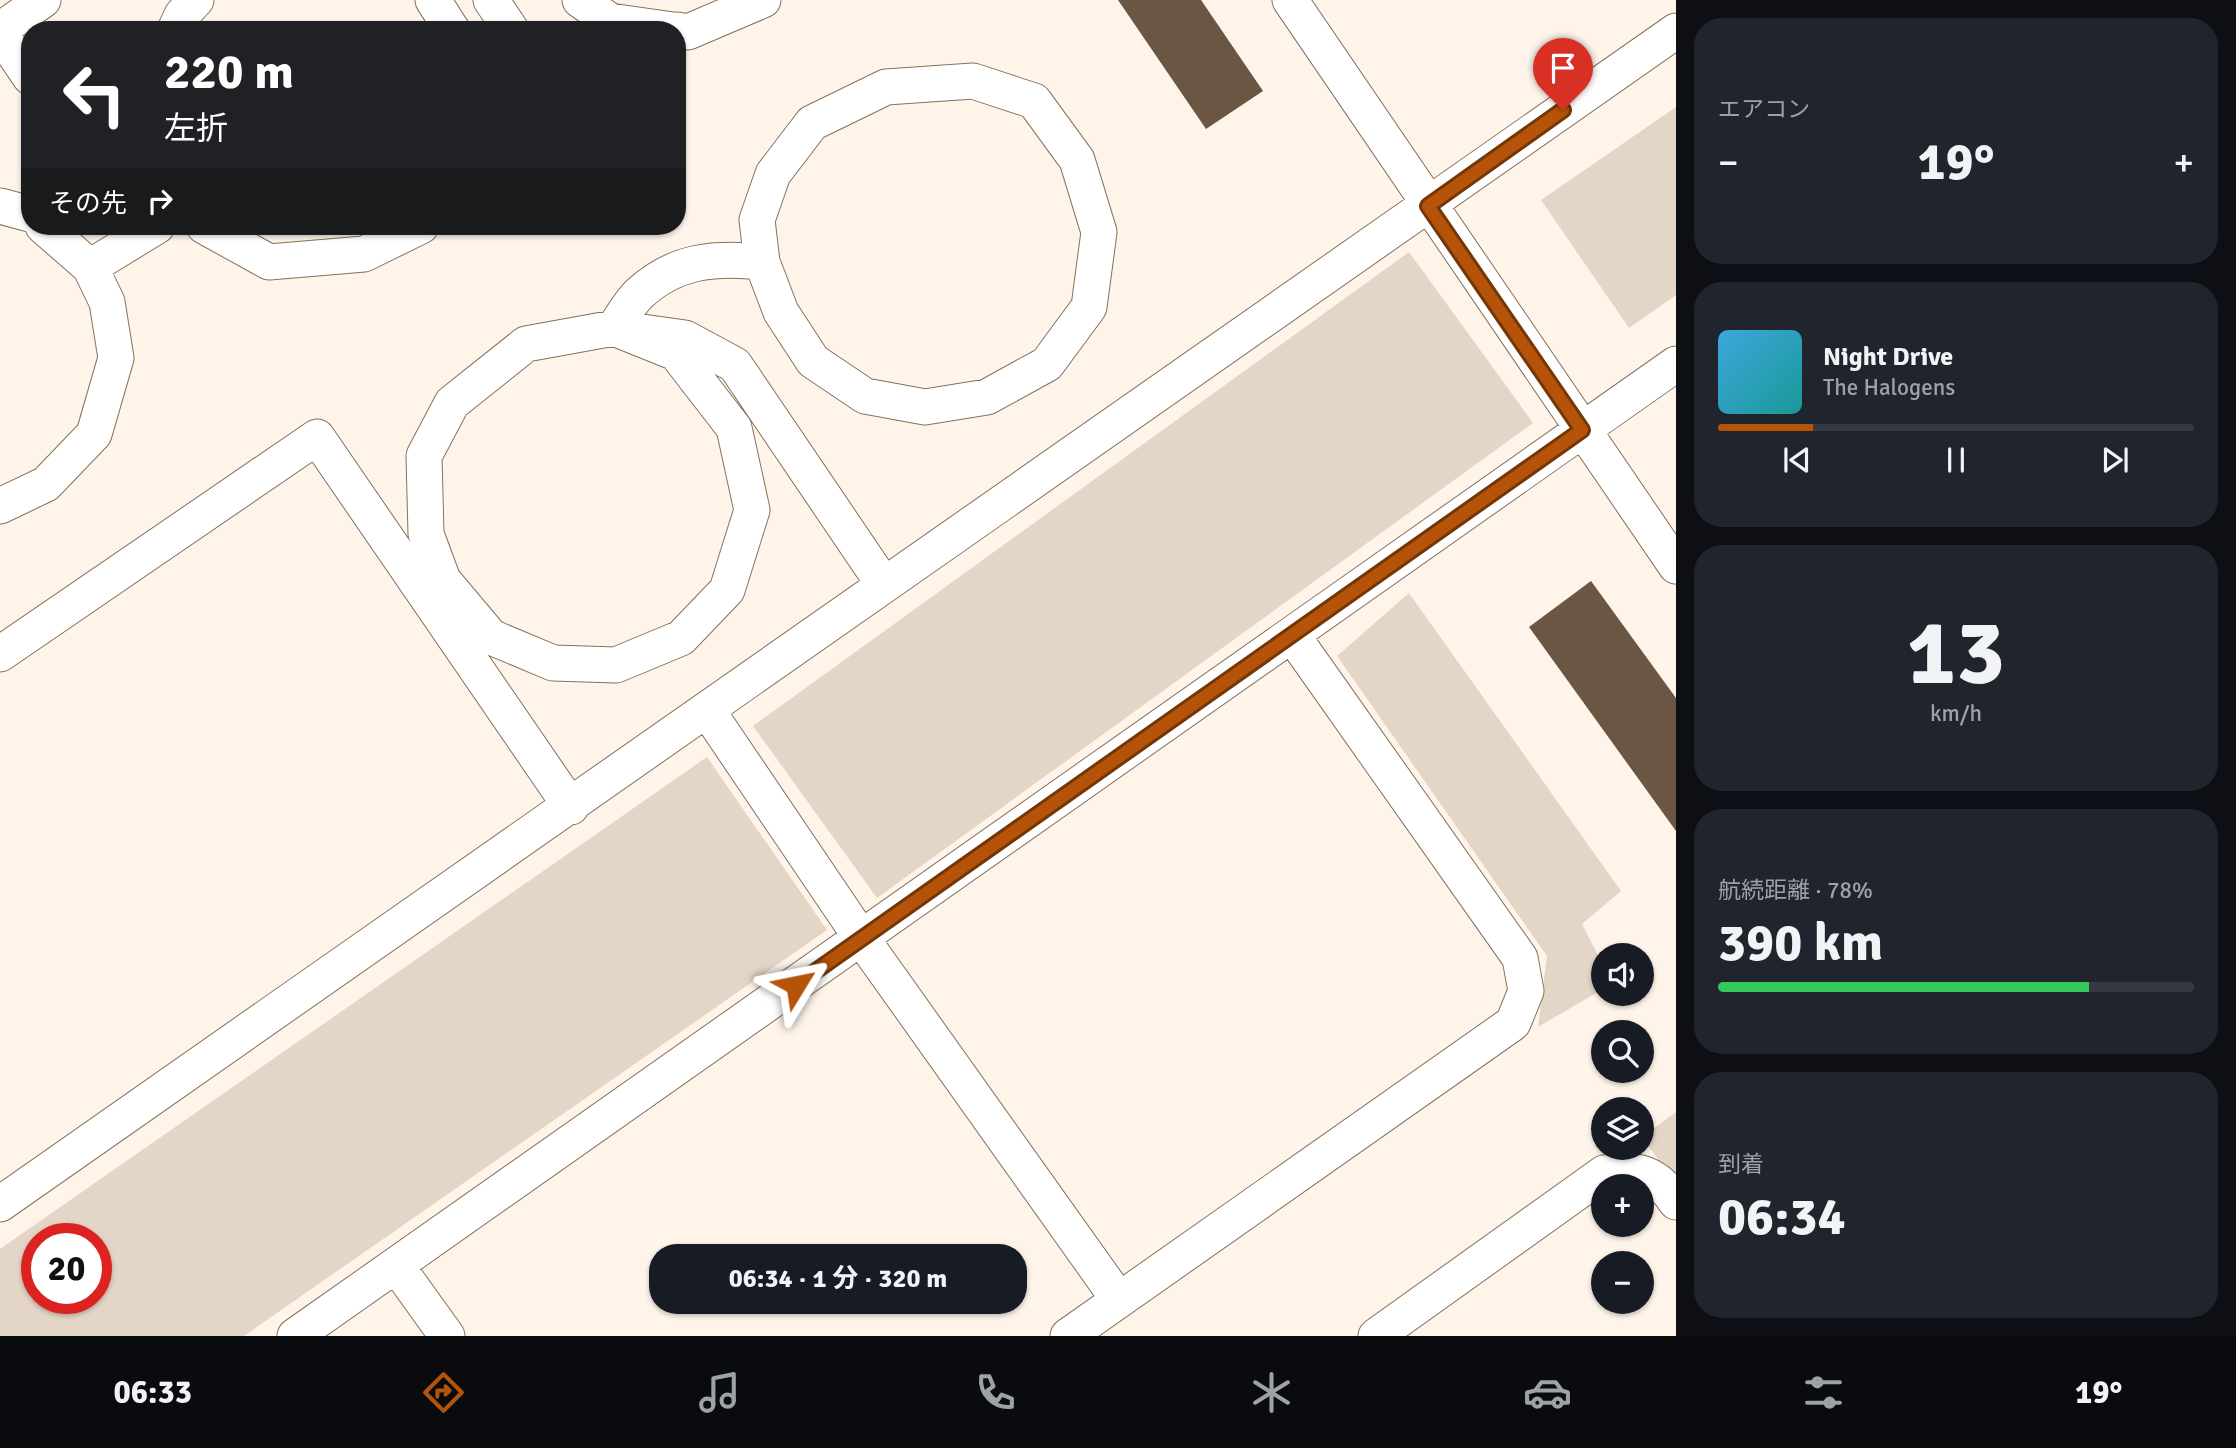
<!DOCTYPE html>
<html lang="ja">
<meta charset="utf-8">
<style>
body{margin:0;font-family:Signika,"Noto Sans JP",sans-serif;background:#20242c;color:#f1f3f6;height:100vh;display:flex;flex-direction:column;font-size:26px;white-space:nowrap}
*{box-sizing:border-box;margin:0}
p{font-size:23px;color:#9ea1a6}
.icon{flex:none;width:38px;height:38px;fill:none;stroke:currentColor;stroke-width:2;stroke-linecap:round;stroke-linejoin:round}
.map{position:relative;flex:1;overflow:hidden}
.sheet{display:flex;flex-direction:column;gap:18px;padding:18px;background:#0d0f14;width:560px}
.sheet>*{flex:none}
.top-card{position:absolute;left:21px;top:21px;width:665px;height:214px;border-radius:28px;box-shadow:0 2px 5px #0004;background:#202124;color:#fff;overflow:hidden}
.fabs{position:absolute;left:1591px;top:943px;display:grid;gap:14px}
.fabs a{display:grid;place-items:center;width:63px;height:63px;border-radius:50%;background:#171b24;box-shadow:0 2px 5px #0004;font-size:35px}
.speed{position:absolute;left:21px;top:1223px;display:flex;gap:14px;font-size:35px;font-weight:700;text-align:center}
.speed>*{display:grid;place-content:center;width:91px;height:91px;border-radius:50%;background:#171b24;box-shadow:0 2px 5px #0004;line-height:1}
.speed .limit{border:10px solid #d22;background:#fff;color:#111}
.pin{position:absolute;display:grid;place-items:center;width:60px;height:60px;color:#fff;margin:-72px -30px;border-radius:50% 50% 50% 0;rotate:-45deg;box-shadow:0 0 7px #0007}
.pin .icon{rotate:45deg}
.me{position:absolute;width:77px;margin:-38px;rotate:55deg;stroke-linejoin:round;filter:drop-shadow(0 0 5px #0008)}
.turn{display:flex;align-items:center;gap:24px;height:147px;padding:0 28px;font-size:32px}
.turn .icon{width:91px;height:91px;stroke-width:2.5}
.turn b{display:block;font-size:49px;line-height:60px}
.then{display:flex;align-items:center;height:66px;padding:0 28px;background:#0003;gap:14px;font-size:26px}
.big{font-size:52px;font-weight:700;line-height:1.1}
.sheet .card{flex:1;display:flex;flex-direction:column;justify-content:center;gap:10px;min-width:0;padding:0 24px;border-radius:28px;background:#20242c}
.sheet .dial{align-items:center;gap:0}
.dial b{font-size:91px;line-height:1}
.song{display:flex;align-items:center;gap:21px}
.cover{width:84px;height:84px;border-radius:10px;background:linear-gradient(135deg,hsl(200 70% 55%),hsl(180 70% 35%))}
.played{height:7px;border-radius:4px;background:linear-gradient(90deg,#b45309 20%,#363941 20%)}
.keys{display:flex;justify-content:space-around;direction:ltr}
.heat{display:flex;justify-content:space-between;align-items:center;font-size:38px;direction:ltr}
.charge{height:10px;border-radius:5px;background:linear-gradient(90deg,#34c759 78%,#363941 0)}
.trip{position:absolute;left:649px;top:1244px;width:378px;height:70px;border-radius:28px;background:#171b24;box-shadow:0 2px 5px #0004;font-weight:700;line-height:70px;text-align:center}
.tab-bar{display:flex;height:112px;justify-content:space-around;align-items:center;background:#090b0e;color:#9ea1a6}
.tab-bar .icon{width:49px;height:49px}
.tab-bar .current{color:#b45309}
.tab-bar b{font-size:32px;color:#f1f3f6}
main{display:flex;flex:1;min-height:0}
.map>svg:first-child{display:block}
</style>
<main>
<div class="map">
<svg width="1676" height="1336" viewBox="0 0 1676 1336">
<rect width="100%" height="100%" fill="#fef4ea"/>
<path fill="#e4d6c7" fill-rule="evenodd" d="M1676,107V295L1629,328L1541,200Z
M1409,252L1533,423L877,898L753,726Z
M1409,593L1621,891L1582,924L1603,965V989L1538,1027L1547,956L1337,656Z
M707,757L827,930L244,1336H0V1249ZM96,1239V1298H37V1239Z
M1676,1112V1184L1642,1137Z"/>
<path fill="#6a5642" d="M1118,0H1201L1263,91L1206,129Z
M1591,581L1676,698V831L1529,627Z"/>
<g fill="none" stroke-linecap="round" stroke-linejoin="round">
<defs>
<path id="minor" d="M433,0L452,30
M491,0L511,30
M580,0L610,21L673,30
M1290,0L1676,566
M0,30L43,0
M175,30L182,15L196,0
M677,30L688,32L763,0
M0,33L30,77
M0,206L30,214
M204,226L269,262L364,254L421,226
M762,262L757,220L773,174L812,123L886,87L973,81L1034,101L1077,160L1099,232L1089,307L1047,364L987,397L925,407L865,396L813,361L781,312L762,262C716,257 676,260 640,293C630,302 622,317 614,328L676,353L734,428L752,510L727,590L681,638L616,665L553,663L491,637L443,580L426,534L424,456L452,403L526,344L614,328L685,338L735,365L884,585
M90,267L157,226
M0,506L46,484L94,434L116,358L107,302L90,267L43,226
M0,654L317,437L571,807
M707,710L862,939L1119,1300
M0,1204L1676,31
M396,1265L447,1336
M295,1336L1676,364
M1068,1336L1513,1023L1526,991L1520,958L1292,635
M1376,1336L1604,1173C1637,1167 1657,1173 1676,1202"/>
</defs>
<use href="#minor" stroke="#86715b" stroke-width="37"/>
<use href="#minor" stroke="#fff" stroke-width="35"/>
</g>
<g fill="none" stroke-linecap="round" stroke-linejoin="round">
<defs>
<path id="route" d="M796,985L1582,430L1428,206L1563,110"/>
</defs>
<use href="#route" stroke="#753606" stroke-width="18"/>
<use href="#route" stroke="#b45309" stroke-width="12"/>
</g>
</svg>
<div class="fabs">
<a><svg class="icon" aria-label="sound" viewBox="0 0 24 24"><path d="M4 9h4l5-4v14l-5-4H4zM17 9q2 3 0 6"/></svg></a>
<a><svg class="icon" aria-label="search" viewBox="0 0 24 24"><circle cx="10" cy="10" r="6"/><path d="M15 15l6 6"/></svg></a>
<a><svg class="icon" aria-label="layers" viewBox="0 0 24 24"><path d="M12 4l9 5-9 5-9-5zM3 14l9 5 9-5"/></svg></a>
<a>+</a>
<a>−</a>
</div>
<div class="speed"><div class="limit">20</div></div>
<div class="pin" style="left:1563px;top:110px;background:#d93025"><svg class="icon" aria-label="arrive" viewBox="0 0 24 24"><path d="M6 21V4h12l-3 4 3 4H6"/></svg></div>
<svg class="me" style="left:796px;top:985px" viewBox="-20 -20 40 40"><path d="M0-17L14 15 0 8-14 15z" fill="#b45309" stroke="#fff" stroke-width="4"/></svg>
<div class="trip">06:34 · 1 分 · 320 m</div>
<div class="top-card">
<div class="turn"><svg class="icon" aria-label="left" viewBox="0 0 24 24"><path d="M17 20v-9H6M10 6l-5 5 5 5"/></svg><div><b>220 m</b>左折</div></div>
<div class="then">その先<svg class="icon" aria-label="right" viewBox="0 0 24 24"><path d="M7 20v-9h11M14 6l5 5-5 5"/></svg></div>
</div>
</div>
<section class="sheet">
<div class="card"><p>エアコン</p>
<div class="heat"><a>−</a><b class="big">19°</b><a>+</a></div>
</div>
<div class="card">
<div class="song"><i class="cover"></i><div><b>Night Drive</b><p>The Halogens</p></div></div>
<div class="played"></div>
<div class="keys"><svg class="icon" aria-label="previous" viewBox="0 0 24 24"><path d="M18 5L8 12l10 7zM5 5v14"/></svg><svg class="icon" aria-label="pause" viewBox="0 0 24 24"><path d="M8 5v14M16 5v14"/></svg><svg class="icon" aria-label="next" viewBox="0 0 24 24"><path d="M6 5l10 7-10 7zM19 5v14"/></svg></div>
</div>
<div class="card dial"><b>13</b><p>km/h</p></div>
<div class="card"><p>航続距離 · 78%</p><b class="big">390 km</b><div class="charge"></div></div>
<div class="card"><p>到着</p><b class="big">06:34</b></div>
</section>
</main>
<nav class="tab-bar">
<b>06:33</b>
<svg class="icon current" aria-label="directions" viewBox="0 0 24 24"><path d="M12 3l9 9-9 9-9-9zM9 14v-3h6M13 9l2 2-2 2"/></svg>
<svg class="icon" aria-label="music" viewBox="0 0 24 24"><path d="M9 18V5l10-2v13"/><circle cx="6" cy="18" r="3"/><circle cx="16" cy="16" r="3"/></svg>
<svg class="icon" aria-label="phone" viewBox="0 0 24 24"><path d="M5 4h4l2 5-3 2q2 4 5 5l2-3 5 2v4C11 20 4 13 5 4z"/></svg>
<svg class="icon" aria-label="climate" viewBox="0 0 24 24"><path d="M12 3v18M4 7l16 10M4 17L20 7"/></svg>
<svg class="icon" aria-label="car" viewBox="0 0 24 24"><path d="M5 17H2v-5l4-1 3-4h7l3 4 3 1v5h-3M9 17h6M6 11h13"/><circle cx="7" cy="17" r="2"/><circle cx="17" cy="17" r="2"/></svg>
<svg class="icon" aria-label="filters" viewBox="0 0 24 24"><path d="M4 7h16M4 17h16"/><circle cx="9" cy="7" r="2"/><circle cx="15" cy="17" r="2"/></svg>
<b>19°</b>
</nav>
